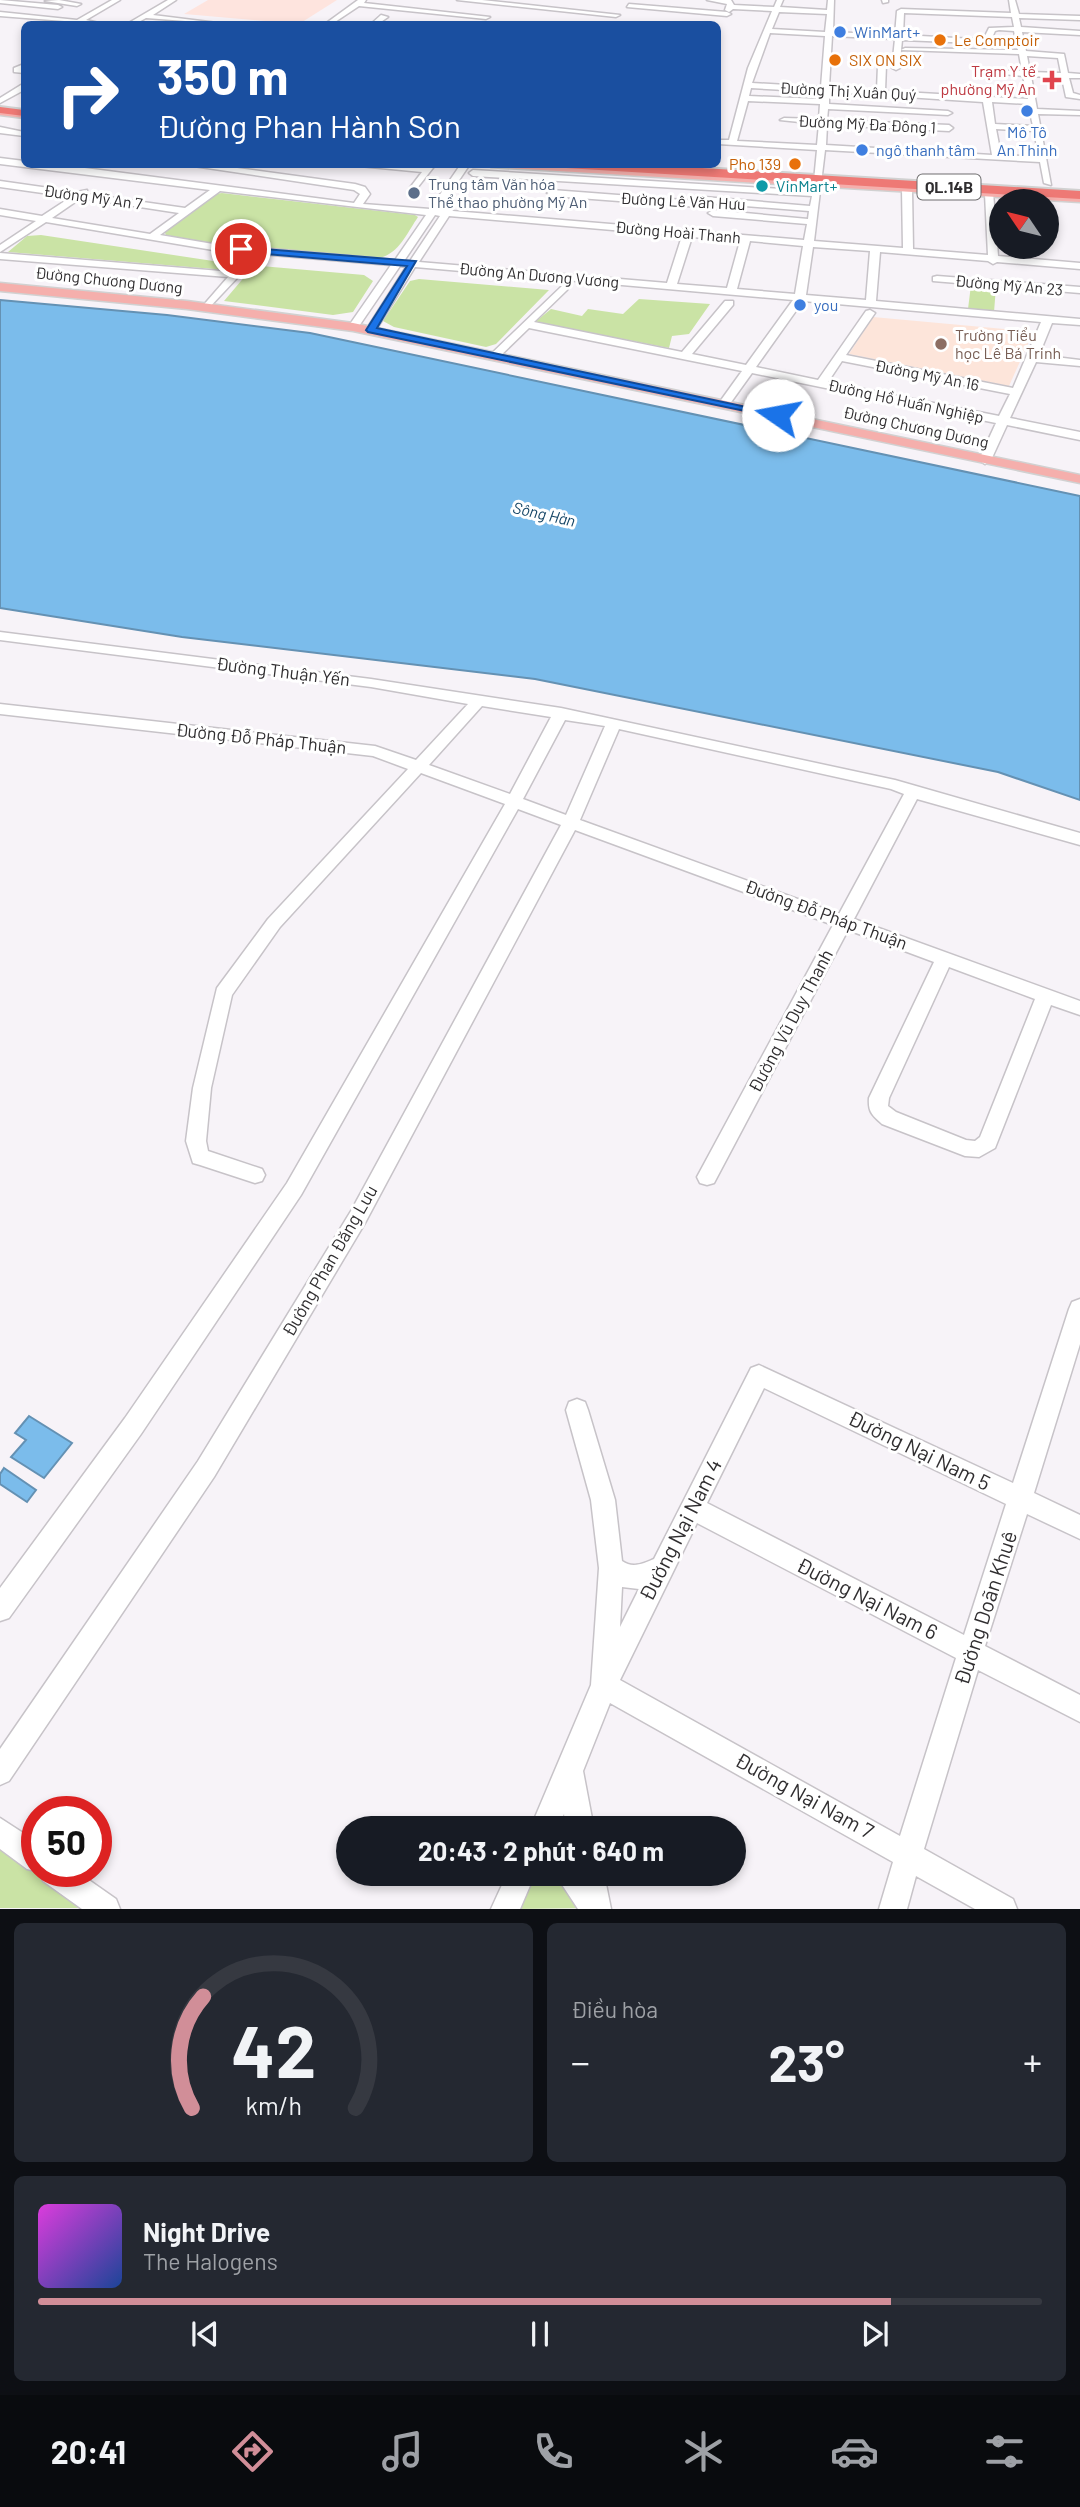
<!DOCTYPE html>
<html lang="vi">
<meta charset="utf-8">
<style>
body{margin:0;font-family:Barlow,sans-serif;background:#242831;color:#f1f3f6;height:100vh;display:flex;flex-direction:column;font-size:26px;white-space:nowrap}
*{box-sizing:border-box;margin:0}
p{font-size:23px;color:#9ea1a6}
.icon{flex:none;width:38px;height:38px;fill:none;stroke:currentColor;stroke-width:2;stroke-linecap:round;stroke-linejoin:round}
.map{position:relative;height:1909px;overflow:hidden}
.side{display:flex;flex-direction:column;gap:14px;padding:14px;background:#0d0f14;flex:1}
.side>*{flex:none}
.banner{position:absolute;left:21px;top:21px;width:700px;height:147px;border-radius:10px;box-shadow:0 4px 10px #0003;background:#1a4fa0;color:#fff;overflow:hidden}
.needle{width:46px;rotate:305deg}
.controls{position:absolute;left:989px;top:189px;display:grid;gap:14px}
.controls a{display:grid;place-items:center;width:70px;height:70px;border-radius:50%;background:#171b24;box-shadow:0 4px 10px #0003;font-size:35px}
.speed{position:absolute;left:21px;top:1796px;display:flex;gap:14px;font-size:35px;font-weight:700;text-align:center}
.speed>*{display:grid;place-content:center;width:91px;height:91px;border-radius:50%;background:#171b24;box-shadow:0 4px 10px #0003;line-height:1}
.speed .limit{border:10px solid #d22;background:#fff;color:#111}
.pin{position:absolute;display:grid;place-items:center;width:60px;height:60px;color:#fff;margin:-30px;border:4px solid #fff;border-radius:50%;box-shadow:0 2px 7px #0007}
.me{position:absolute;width:77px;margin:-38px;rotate:282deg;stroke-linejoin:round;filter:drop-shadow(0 0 5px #0008)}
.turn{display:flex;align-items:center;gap:24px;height:147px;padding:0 21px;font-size:32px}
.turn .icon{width:91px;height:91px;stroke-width:2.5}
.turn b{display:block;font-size:49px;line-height:60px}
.big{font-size:52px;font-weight:700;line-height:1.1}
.side .card{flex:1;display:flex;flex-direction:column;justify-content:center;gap:10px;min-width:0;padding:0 24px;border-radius:10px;background:#242831}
.side .dial{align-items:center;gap:0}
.dial svg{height:182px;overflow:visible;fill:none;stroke:#363941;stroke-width:7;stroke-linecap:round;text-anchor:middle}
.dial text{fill:#f1f3f6;stroke:none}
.song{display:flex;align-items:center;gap:21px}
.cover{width:84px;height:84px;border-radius:10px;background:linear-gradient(135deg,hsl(300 70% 55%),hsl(220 70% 35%))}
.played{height:7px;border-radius:4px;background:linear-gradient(90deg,#d18e98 85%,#363941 85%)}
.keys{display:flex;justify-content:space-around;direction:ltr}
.heat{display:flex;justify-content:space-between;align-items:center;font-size:38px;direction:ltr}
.side .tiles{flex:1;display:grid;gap:14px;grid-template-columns:1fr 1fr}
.card:last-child{grid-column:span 2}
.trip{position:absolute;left:336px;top:1816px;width:410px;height:70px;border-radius:35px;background:#171b24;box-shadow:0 4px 10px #0003;font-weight:700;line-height:70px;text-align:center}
.menu{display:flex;height:112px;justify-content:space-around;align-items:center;background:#090b0e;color:#9ea1a6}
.menu .icon{width:49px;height:49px}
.menu .current{color:#d18e98}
.menu b{font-size:32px;color:#f1f3f6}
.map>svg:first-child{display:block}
</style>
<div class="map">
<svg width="1080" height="1909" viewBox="0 0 1080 1909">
<rect width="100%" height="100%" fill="#f7f3f8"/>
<path fill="#fee4de" d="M208,0H337L299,24L184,14Z"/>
<path fill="#fde5da" d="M873,317L1026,331L1032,335L1009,386L849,354Z"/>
<path fill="#cae3a5" d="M222,193L415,215L418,217C407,233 398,256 377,258L217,244L166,235L164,231L214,194Z
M41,235L233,264L226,270L8,252L27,236Z
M261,266L364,275L373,281L353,312L333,315L224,301L252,268Z
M419,279L549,290L496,344L486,347L394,327L383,321L410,281Z
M971,285L996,287L994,312L968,309Z
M639,299L710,304L689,334L672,336L669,348L535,322L551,309L582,316L588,309L623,314Z
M0,1847L84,1908H0Z
M533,1874H584L591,1908L516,1909Z"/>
<path fill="#7bbceb" stroke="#6491b3" stroke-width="2" d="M0,300L167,315L310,333L1080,496V800L998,772L535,679L182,637L0,608Z
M29,1416L72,1443L44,1478L11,1457L26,1440L15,1433Z
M4,1468L36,1490L27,1502L0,1484V1474Z"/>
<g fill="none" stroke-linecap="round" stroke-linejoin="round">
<defs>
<path id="minor" d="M0,0L58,5L62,7L58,9L0,3Z
M59,0L81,4L77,6L45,1Z
M112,0H120L86,20L103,24L0,16V12L77,20Z
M168,0H176L153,15L225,24L146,18L135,24H127Z
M358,0H366L364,3L490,17L486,19L359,6L332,24H325Z
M457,0H482L620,15L616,17Z
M707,0H731L734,5L774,7L777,0H783L780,7L827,10L828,0H834L833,32L895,35L897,11L901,9L1011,13L1009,0H1015L1019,14L1080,16V20L1019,18L1021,27L1080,31V35L1022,32L1026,51L1064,54L1068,73L1080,74V78H1069L1073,93L1080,95V99L1066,97L1062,78L1031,76L1037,109L1080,111V115L1038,114L1051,185L1044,183L1040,162L825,150L814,241L903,248L902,189L907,186L912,189L913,249L988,255L985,194L993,192L998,256L1080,263V269L997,262L993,264L988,261L880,252L876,301L1080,319V325L1052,323L1039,355L1080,360V366L1036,362L1010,418L1080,432V440L1007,425L991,460L985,464L979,460L996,423L752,373L729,405L725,406L719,403L742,371L529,328L498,358L489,356L563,285L568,288L567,290L534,322L682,352L725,301H733V305L692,354L746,365L793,300L415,267L376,330L371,333L366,330L406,267L400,266L357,329L353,330L348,327L391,265L213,250L46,222L0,252V245L36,221L0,215V209L42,216L71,197L0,187V181L77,192L87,190V194L185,208L210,190L0,164V158L24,161V164H54L354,203L360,194L354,190L180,164H207L355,184L365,187L370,194L363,204L430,209L461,164H470L439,210L449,207L453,211L804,240L807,224L713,216L708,213L713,210L808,219L809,211L706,203L699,207L552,196L547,193L552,190L697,201L704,197L810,206L812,196L473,176L469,173L473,170L813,191L817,150L718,144V140H729L748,68L772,11L733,9L729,12L725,10L727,4ZM779,12L827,14L825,32L772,29ZM904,13L1012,17L1014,27L989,28L985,36L974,39L903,35ZM999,30L1014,31L1018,50L905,48L901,50L902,40L974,43L991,40L995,31ZM770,33L825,36L821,87L752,83ZM832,36L895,39L892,68L896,70L900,68L901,50L1019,54L1022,71L986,70L982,72L1023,76L1028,99L885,91L886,65L882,63L878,65L877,90L829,87ZM1027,56L1058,58L1061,73L1030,72ZM751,88L821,92L820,99L749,96ZM829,92L983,102L992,155L826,145L827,125L949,131L953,128L949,125L827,120L828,109L948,115L952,113L948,111L829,104ZM748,101L820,104L819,119L784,118L780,120L819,124L817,145L737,141ZM992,102L1028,104L1033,126L995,124ZM996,129L1034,131L1039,157L1001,155ZM220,191L426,215L395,260L213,244L160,235ZM81,198L179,213L150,234L52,218ZM435,215L440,216L410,261H404ZM449,216L682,236L667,283L419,262ZM692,237L740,241L727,288L677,284ZM750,241L803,246L795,294L737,289ZM813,247L870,251L866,300L806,295ZM803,301L1041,322L1013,388L846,355L875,313L870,310L866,311L818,380L756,367ZM842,361L1010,394L999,416L828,382Z
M882,0H888V2L883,3Z
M629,4L727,12L731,14L727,16L627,7Z
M381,15L388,17L378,24H371Z
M24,64V73L14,72V68Z
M21,85H24V90L0,103V98Z
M0,127L24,132V136L0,133Z
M339,164L425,167L427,164H436L414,192L409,189L422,172Z
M0,253L233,272L246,258L254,260L206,311L201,308L228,277L0,259Z
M937,276L1080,287V293L933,281V277Z
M0,632L371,679L561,708L895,780L1080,833V845L917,799L854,919L1080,1001V1015L1051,1005L995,1148L979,1157L965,1156L882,1124C872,1115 868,1112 869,1098L934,962L848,930L714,1183L707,1185L700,1183L697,1177L833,925L575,830L365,1223L214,1477L9,1781L0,1785V1749L198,1461L351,1211L561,825L518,809L301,1195L141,1434L9,1618L0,1621V1588L125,1418L287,1183L505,804L421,773L280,927L232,995L211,1088L206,1141L208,1151L262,1169L265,1175L262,1181L255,1183L200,1165L193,1163L186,1141L193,1088L217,988L268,919L408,769L373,756L0,714V704L375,746L416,760L468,704L371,687L0,640ZM482,706L551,717L510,794L429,765ZM565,720L605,726L566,815L523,799ZM619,729L891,789L904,794L839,914L580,820ZM949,967L1035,999L980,1137L975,1141L966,1140L896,1112L888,1106L889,1098Z
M1080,1299V1344L1034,1493L1080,1515V1539L1027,1514L985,1646L1080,1695V1722L978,1670L924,1849L1013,1899L1017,1909H975L916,1876L907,1909H879L893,1862L610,1703L583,1771L594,1829H566L564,1814L557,1829H530L591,1685L599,1568L591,1500L566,1410L569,1402L577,1399L585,1402L588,1410L615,1500L622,1561C633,1569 644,1563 654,1559L751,1368L759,1365L1013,1483L1069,1309L1072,1302ZM764,1388L1006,1504L964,1635L707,1503ZM697,1523L956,1658L900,1836L620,1680ZM622,1587L639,1589L620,1627Z
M0,1818L37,1842V1871H76L116,1899L120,1909H82L43,1881L39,1872L27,1869L0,1849Z
M507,1874H535L520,1909H491Z
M555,1874H604L611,1909H578Z"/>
<path id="major" d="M0,109L24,112V118L0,115Z
M486,164H553L1080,196V202L491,167Z
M0,283L187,301L353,323L1080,475V483L353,331L187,309L0,291Z"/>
<path id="highway" d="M0,107L24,110V116L0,113Z
M560,164H636L1080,191V199L566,168Z"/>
</defs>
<use href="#minor" stroke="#c7c3c8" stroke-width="3"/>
<use href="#major" stroke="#d1d1d1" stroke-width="3"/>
<use href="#highway" stroke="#d1d1d1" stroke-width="4"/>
<use href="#minor" fill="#fff" fill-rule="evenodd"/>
<use href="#major" fill="#f5afac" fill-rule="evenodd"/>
<use href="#highway" fill="#ee7975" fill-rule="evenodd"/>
</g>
<path fill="#1a73e8" stroke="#114b97" stroke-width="2" d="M238,247L416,261L377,328L784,415L778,418L368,332L366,330L407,266L241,252L238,251Z"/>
<g fill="#3f7fe0" stroke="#fff" stroke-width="2.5">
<circle cx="840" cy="32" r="7"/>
<circle cx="1027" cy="111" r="7"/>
<circle cx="862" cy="150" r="7"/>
<circle cx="800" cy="305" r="7"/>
</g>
<g fill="#e8710a" stroke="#fff" stroke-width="2.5">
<circle cx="940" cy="40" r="7"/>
<circle cx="835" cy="60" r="7"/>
<circle cx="795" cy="164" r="7"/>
</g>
<path fill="#e0444e" stroke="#fff" stroke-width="2.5" d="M1048.5 69.5h7v7h7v7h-7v7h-7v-7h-7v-7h7z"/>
<circle fill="#0f9aa8" stroke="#fff" stroke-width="2.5" cx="762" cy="186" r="7"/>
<circle fill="#5c6f8a" stroke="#fff" stroke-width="2.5" cx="414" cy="193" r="7"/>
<circle fill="#8d6e63" stroke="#fff" stroke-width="2.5" cx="941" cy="344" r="7"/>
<g text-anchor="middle" stroke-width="6" stroke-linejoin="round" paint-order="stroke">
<g font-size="16" fill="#366cbe" stroke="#fff" text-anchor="start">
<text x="854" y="38">WinMart+</text>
<text x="1027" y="138" text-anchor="middle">Mô Tô<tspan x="1027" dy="18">An Thinh</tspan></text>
<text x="876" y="156">ngô thanh tâm</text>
<text x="814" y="311">you</text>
</g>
<g font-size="16" fill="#c56008" stroke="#fff" text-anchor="start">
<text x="954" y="46">Le Comptoir</text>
<text x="849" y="66">SIX ON SIX</text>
<text x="781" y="170" text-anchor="end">Pho 139</text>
</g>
<g font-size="16" fill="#be3a42" stroke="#fff" text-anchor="end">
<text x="1036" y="77">Trạm Y tế<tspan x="1036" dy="18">phường Mỹ An</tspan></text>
</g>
<g font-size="16" fill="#302e30" stroke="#fff">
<text transform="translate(848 91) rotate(3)" y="6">Đường Thị Xuân Quý</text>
<text transform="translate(867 124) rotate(3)" y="6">Đường Mỹ Đa Đông 1</text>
<text transform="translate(93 197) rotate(8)" y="6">Đường Mỹ An 7</text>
<text transform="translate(683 201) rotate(3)" y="6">Đường Lê Văn Hưu</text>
<text transform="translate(678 232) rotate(5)" y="6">Đường Hoài Thanh</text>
<text transform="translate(539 275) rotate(5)" y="6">Đường An Dương Vương</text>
<text transform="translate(109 280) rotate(6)" y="6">Đường Chương Dương</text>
<text transform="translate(1009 285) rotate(5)" y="6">Đường Mỹ An 23</text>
<text transform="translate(927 375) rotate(11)" y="6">Đường Mỹ An 16</text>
<text transform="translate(906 401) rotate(12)" y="6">Đường Hồ Huấn Nghiệp</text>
<text transform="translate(916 427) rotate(12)" y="6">Đường Chương Dương</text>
</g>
<g font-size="16" fill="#4e5e75" stroke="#fff" text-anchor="start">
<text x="428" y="190">Trung tâm Văn hóa<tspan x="428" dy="18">Thể thao phường Mỹ An</tspan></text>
</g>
<g font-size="16" fill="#0d838f" stroke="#fff" text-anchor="start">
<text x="776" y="192">VinMart+</text>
</g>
<rect fill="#fff" stroke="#6e6d6e" stroke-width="2" x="917.5" y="174.5" width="63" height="25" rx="5"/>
<g font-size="16" font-weight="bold" fill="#302e30">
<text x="949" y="193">QL.14B</text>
</g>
<g font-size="16" fill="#785e54" stroke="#fff" text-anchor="start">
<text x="955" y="341">Trường Tiểu<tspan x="955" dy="18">học Lê Bá Trinh</tspan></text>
</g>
<g font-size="16" font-style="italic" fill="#144566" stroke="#fff">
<text transform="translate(544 514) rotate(13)" y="6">Sông Hàn</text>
</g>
<g font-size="18" fill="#302e30" stroke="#fff">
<text transform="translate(283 672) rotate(7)" y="6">Đường Thuận Yến</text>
<text transform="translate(261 739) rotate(6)" y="6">Đường Đỗ Pháp Thuận</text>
<text transform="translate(826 915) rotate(20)" y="6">Đường Đỗ Pháp Thuận</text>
<text transform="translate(791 1021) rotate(-62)" y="6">Đường Vũ Duy Thanh</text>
<text transform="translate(330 1261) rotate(-60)" y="6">Đường Phan Đăng Lưu</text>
</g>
<g font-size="21" fill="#302e30" stroke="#fff">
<text transform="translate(919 1451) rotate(26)" y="7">Đường Nại Nam 5</text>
<text transform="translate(681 1530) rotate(-63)" y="7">Đường Nại Nam 4</text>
<text transform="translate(867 1599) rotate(27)" y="7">Đường Nại Nam 6</text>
<text transform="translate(986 1608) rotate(-72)" y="7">Đường Doãn Khuê</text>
<text transform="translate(804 1796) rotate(29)" y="7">Đường Nại Nam 7</text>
</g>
</g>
</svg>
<div class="controls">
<a><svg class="needle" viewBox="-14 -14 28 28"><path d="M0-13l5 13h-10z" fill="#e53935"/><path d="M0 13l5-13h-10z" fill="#9ea1a6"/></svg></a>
</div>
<div class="speed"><div class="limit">50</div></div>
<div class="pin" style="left:241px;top:249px;background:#d93025"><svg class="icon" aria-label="arrive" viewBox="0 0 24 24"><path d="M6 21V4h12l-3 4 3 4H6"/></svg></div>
<svg class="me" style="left:778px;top:415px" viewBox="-20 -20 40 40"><circle r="19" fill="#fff"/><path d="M0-13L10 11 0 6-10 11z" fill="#1a73e8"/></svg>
<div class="trip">20:43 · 2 phút · 640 m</div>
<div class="banner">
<div class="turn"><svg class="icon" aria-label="right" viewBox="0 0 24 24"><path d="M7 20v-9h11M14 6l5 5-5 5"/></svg><div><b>350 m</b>Đường Phan Hành Sơn</div></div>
</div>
</div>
<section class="side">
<div class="tiles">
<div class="card dial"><svg viewBox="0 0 100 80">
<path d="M14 69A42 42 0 1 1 86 69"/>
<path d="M14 69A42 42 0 0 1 19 20" stroke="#d18e98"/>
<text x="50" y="56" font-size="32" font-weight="700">42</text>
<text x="50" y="72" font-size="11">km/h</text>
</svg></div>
<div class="card"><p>Điều hòa</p>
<div class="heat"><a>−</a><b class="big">23°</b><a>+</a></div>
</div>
<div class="card">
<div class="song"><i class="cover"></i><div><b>Night Drive</b><p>The Halogens</p></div></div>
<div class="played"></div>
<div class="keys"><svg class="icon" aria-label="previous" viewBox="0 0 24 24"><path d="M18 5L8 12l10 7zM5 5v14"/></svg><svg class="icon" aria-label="pause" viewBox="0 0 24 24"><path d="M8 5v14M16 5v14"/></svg><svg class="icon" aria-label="next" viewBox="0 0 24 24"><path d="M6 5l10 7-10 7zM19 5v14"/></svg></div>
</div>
</div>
</section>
<nav class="menu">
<b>20:41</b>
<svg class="icon current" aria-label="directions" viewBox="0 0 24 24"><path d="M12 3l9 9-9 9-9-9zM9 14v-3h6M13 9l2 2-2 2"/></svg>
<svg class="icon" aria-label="music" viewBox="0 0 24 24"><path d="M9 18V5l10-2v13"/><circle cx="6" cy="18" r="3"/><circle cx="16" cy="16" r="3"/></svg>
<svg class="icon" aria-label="phone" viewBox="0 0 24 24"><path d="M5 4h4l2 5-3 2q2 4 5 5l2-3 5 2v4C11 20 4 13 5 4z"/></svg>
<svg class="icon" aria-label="climate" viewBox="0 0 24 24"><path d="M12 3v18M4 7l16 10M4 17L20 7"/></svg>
<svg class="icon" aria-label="car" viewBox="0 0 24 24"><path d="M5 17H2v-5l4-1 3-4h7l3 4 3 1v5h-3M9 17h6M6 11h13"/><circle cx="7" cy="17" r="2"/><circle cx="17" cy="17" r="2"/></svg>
<svg class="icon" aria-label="filters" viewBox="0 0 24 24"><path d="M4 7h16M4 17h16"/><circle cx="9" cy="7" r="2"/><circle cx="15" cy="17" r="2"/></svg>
</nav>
